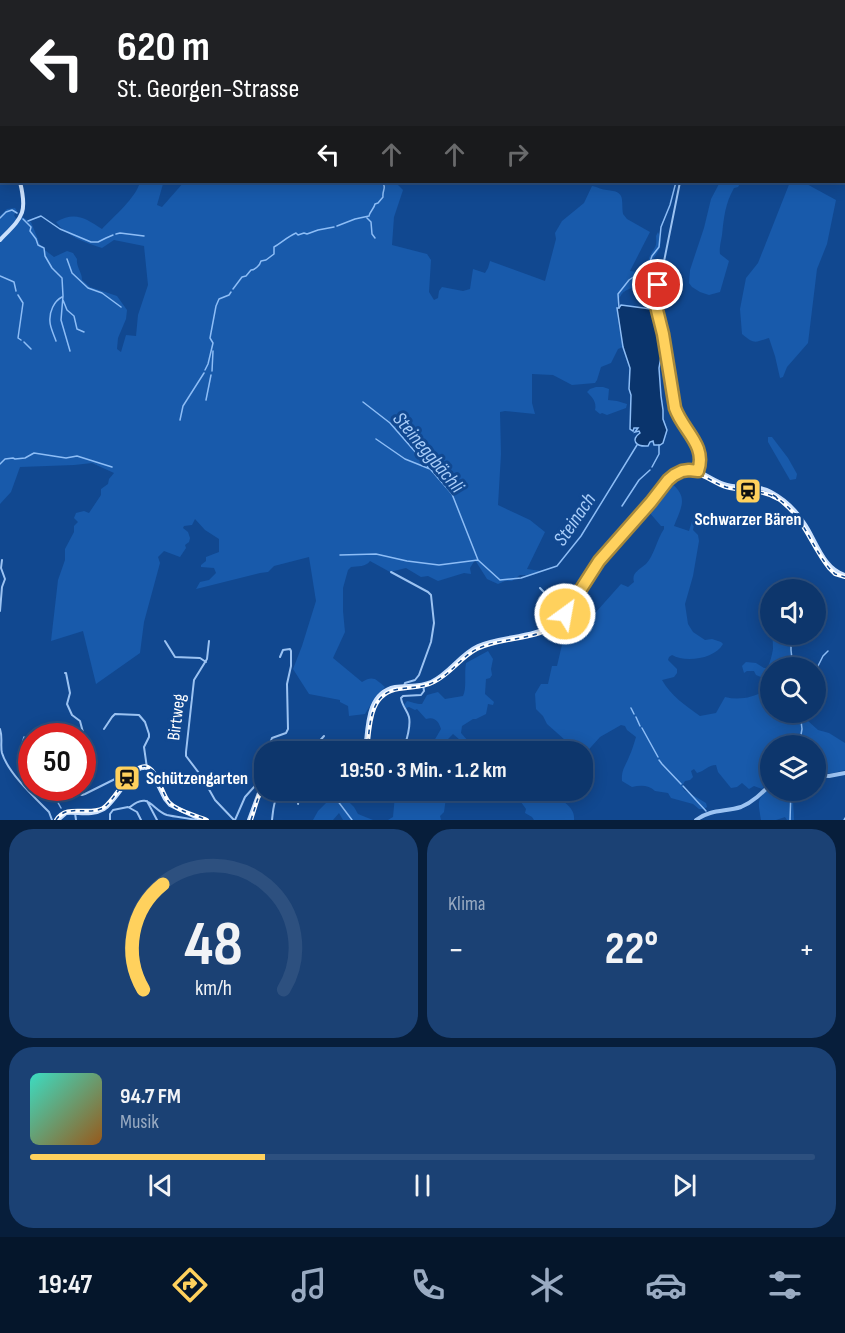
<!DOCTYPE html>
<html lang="de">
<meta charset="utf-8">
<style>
body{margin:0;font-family:"Sofia Sans Condensed",sans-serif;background:#1b4174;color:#f1f3f6;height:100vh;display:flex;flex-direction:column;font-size:22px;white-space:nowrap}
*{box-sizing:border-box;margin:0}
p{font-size:20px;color:#9aabc2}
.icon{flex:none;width:33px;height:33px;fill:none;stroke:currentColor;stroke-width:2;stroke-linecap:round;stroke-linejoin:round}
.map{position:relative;height:820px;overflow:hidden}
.panel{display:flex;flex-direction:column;gap:9px;padding:9px;background:#071e3b;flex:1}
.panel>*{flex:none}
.top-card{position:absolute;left:0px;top:0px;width:846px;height:183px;box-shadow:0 3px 15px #0003,0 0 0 2px #2d507f;background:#202124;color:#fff;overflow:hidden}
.tools{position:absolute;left:760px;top:579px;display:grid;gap:12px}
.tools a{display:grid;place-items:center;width:66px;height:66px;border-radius:50%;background:#0d366c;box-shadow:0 3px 15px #0003,0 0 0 2px #2d507f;font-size:30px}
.speed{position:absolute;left:18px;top:723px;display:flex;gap:12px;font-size:30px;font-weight:700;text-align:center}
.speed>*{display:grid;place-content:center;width:78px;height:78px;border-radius:50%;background:#0d366c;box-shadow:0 3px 15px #0003,0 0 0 2px #2d507f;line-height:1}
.speed .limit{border:9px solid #d22;background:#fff;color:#111}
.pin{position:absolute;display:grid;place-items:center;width:51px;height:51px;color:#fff;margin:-26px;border:3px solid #fff;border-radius:50%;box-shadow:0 2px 6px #0007}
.me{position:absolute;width:66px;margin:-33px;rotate:32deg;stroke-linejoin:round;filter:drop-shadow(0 0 4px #0008)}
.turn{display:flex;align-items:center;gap:21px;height:126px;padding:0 18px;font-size:27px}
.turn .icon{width:78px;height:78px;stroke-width:2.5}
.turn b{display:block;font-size:42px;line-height:51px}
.lanes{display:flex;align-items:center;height:57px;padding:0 18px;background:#0003;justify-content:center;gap:30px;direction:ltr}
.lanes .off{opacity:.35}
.big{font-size:45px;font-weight:700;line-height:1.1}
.panel .widget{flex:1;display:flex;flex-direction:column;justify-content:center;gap:9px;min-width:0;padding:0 21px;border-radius:24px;background:#1b4174}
.panel .dial{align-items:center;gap:0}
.dial svg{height:156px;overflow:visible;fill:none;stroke:#2d507f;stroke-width:7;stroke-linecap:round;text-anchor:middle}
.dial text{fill:#f1f3f6;stroke:none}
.song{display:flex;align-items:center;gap:18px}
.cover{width:72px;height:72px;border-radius:9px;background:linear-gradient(135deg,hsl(170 70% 55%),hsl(30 70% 35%))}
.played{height:6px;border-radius:3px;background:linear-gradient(90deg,#ffd15d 30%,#2d507f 30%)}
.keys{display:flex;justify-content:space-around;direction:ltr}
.heat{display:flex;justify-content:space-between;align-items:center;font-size:33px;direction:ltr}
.panel .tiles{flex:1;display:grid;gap:9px;grid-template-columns:1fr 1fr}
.widget:last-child{grid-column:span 2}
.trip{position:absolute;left:254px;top:741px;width:339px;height:60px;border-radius:24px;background:#0d366c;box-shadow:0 3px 15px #0003,0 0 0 2px #2d507f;font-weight:700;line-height:60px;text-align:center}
.menu{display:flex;height:96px;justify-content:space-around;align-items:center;background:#05162b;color:#9aabc2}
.menu .icon{width:42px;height:42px}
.menu .active{color:#ffd15d}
.menu b{font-size:27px;color:#f1f3f6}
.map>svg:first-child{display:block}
</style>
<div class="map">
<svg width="845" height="820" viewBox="0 0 845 820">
<rect width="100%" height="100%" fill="#114890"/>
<path fill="#185aab" d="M211,0H571L570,2H212Z
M140,182H163V184L157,205L162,207L184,182H395L403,190L394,217L392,245L427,254L431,260L429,292L434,300L438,298L439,291L442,287L463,291L470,289L473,269L485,273L488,268L490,261L545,281L556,239L555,233L562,221L584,203L592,186C598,187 602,190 607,190C626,192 621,198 623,214L627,219L650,232L630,271L637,272C641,269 646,266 648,261C649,259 649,257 650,256C655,246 657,248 656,236L658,232C667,250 650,257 649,270C649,275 651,280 651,286L648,289C642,286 635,287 629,289C609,296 620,331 623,347L618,349L611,363L601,367L597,380L595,383L572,385L553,375L532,374V403L535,414L505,411L500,412L501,454L498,505L530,520L545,532L527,569L541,571L527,575H520L512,581H505L498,584L487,579L475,560L470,568L471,574L464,573L438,581L428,576L421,577L406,568L390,572L370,561C366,567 358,566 351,567L348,570L343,588V611L345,632L333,658L362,682C373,675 376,679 385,687L376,696L365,714L349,716L348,706L340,702V700L309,694L293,669L302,646L316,601L309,557L274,566L268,572L260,573L196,589L200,582L209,580L216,573L214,568L201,567V565L206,561V557L219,552V539L205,530L195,519L192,525L184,526L183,528L188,532L190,538L189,542L185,545L186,548L180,557L164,551L158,557L160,563L144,622L140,653L96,684L83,631L51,641L58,580L65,560V549L74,532V526L78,522L74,518L76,513L84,511L89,513L101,495V489L108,484L109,479L114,473L92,463L74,465L20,467L11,492L0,504V216L7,209L15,208L17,211L14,215L18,222L22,217L31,222L41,247L54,257L67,251L73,253L77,259C76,267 82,272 82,280L90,287L117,296L127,310L126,319L118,338L117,349L121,352L126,335L136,336L138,315L148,285L144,246L114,240L102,248C86,243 66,236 56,222C75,211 85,218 102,229C114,216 136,198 140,182Z
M720,182H741L738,187L734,188C725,204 724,217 722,235C721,242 719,247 720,254L729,261L720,292L709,295L700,292L692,287L689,283L690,270L704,228L711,199Z
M790,182H803L836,200L827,244L817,269L808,343L787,367L783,377L780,378L775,356L769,338C755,342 755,345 742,334L740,309L746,278L758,263Z
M596,387H603L609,389L608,400L617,401L627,404L626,408L607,415L602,413L600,414L595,410C597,402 592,397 587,392L590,389Z
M768,437H772L788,458L797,474L796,479L790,480L768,442Z
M671,483C689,497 681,508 674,526L689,531L694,515L696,516L693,530L698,535L699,541L693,576L685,604L688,624L693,632L705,640L712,639L721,642L723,644C715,659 685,663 672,655L669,657L668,660L677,669V673L674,677L662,680C671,696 685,705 700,716L716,713L725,697C741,701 758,697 771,686V712L807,713L808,721L818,730L829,733L845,743V770L833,773H816V746H771V779L762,789L754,786L749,789L742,783L737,787L731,788L718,772L716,765C708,765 705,771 697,773L694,769L691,771L693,777L690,780L685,781L682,786L684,790L706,803L707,807L704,809H699L693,804L671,798L668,793L655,791C649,785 641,785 632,787L622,781C621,770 626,765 629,757C632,750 634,744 636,737L627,730L625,726L621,725L600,737L582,757V752L571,751L566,745L565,740L547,724L543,716L536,709L535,694L541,684H548L552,666H557L565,632L571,631L576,614L582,613L584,616L585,620L586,622L588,621L621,584L628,587L634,582C631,573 640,569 646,564C654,556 657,539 664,529V526H661L649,512V509Z
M785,635C785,638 787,640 789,643C792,651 791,660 795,667L771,668V675L766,679L756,675L754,671H747L744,673L742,666L746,662L756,663L764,668H767C770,663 772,655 773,649C773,644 772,640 774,635Z
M488,651L493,659L491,669L492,675L490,678L486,679L485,694L494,702L493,705L488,704L486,714L476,719H473L462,726L461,733L477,751H470L465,748L466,745L453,734L441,746L434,741L441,729C439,722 435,716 426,719L417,709L415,710L409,707L406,708L404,705L407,701C413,702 415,704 422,704L427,695L438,692L445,699L463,696C467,688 464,674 466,663Z
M771,786V790L795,791L793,799L794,820H787L785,817L776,820H761C758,800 756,800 771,786Z
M322,790L329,791L332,793L341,794L354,807L358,814L373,820H343L339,813L333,820H313L318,811L327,802L324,794Z
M412,790L447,791L444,812L440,816L441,820H388L393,817L395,795L410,797Z
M510,791H556L563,797V801C569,806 575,811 574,820H534L532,817L525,813L526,809L518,798Z"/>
<path fill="#0a346c" stroke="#8dbdf6" stroke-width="1.5" d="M621,305L651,309C657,317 662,330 659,339L661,343L662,351L659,368L661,396L663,410V419L667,430L663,443L660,445H654L653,441L650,442L648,446C636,447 630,440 640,433L639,431L635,432L638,428H634L633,431L630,429L631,395L629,389L630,368L623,347L617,308H619Z"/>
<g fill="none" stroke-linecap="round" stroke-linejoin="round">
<path stroke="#8dbdf6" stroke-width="1.5" d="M415,0L418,2
M443,0L444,2
M469,0L471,1
M239,2L245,0
M265,2L266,0
M499,2L500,0
M721,2L724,0
M0,5H2
M0,218L6,212L12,210L17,213
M367,218L371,222L372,234L375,238
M23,219L31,227L30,231L36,239L38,245L44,248L45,256L52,268L62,278L63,296L61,320L70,351
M28,221L41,216L60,229L91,242H98L106,238L113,235
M337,226L355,219L369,216C370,211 374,209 375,204L378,203L383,197C382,190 387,188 382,182
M116,234L120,233L144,236
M67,259L72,273L88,288L102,293L121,307
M0,276L14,282L16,291
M233,289L242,277L246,276L251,270C255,270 260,265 261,261L266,260L274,254V247C281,243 287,237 296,233L298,235L304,233L307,234L318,230L334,227
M18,295L23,303L18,338L21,340
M63,300L67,310L74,316L77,329L84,332
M619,308L618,294L629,280L648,267L652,256L659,247L661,227L670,205L676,182
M56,341C54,335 50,327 50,322C49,312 54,301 62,297
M24,342L31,349
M205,370L208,364L213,343L210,338L216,306L219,299L229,295L231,292
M212,371L213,351
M206,400L211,375
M363,402L390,423L452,494L478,560
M180,420L183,406L204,373
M376,439L405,459L430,469
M0,464L5,459L13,458L15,459L25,458L34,453L66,458L77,456L112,467
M652,467L659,454V445
M622,506L639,480L650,470
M340,555L376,554L407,561L439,565L478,560L500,580L521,578L557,566L581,536L637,445
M791,634V650L793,668
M816,670L823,656L828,651
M631,708L634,714
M636,717L640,726
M642,728L658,757
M24,737L22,744L32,760
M799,746L802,729L800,712
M659,760L662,764L681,784
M683,786L706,811
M325,791L334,796L352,820
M57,794L56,799L61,808
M790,820L791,790
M844,820L845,818"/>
<path stroke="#9cc3f2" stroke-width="2" d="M792,0V2
M181,2L185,0
M0,135L2,136
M680,182L656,301L657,311L664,334L675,408C683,432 707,445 698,471
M391,572L428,592L431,595L434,623L431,642L419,675L415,680L405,683L404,686
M540,588L565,614
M0,611L2,587L5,579L1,568L2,560
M165,641L175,657L200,658L206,662
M209,641L207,659L194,680L186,752V756L202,777L215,800L234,820
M65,673H66L70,693L67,704L72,715L80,721L84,736L95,757L92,765L82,778
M0,729C3,738 0,745 2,753C8,773 35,798 49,812L52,820
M104,729L112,717L115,714L139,715L145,722L149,734V737L144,747L147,768
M404,748C407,739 411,726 409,717C407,710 402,706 401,698L403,696L421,695L424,691L423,684
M270,752V743L272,738L286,733L288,729L287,684L291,666V651L290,649L283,650L280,657
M296,752C309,749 315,747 324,736
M66,788L82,795L85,794L131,771L134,773
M147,801L157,820
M130,807C149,791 152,810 167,815C176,817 187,818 196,820
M75,813L76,820
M110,820V814L113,810L128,807L137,812L141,820
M235,820L245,797L264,776
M272,820C274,804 273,789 295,793L299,797L298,804"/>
<path stroke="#9cc3f2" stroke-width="4" d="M713,0V2
M816,775L829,776L845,773
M696,820C711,809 725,812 741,807C753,802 762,793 771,784"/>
<path stroke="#cbe0fc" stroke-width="4" d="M37,0V2
M0,240C22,217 28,214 20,182
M365,752C368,728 366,693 395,687C408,685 420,687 431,682C450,673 460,654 478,646C503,635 534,639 556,622C573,609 580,587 592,570C608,547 628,528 646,508C655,498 661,484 672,476C677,473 683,470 689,470C703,470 713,482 727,485C742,489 757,484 771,492C784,499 796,510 804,523C816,540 823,569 845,575
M58,820L66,813C79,812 92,816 104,809C116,802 132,768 143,768C147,767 148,769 151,771L165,799L170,805L202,820
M249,820L259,793L264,784"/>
<defs>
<path id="rail" d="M773,495C804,515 808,541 829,568L835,574L845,577
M367,752C370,728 368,693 399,689C411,687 423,688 434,682C451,674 461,657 477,649C502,637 533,641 556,625C574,612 582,587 594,569C610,547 631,528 649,507C658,497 666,480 679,474C697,467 710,482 726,487C744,492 762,489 778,499
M56,820C67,803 87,816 103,808C116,800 133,760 148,767C158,772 162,794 169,802C177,811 196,815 207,820
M251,820L258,798L264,787"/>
</defs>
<use href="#rail" stroke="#fff" stroke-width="4"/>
<use href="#rail" stroke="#114890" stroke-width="1.5" stroke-dasharray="4.5" stroke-linecap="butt"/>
</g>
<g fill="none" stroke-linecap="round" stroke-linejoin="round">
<defs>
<path id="route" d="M565,614L599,561L651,502L668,480L674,475L682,471L689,470L698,471C707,445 683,431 675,408L663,334L657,310L656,301L658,285"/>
</defs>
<use href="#route" stroke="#a6883c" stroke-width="15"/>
<use href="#route" stroke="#ffd15d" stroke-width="10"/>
</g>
<defs>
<symbol id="station-square" viewBox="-11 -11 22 22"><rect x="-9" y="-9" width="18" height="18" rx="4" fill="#ffd15d" stroke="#114890"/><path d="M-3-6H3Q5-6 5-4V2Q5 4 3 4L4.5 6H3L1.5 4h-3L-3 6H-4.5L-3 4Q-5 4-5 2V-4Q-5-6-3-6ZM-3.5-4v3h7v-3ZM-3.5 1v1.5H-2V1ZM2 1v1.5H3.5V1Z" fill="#111"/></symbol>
</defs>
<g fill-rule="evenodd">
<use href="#station-square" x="733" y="476" width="30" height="30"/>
<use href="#station-square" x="112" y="763" width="30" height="30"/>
</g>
<g text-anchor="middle" stroke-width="6" stroke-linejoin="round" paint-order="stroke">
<g font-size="18" font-weight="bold" fill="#fff" stroke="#114890">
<text x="748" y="525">Schwarzer Bären</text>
<text x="146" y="784" text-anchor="start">Schützengarten</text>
</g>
<g font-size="18" fill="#fff" stroke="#114890">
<text transform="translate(176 717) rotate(-83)" y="6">Birtweg</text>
</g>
<g font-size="20" font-style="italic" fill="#a8cdf9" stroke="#114890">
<text transform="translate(429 452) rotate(50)" y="7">Steineggbächli</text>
<text transform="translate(574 519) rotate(-56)" y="7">Steinach</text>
</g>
</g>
</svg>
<div class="tools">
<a><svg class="icon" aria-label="sound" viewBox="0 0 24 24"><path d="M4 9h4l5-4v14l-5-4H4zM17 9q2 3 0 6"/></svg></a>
<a><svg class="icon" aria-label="search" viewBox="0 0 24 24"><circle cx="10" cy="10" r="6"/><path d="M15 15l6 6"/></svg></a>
<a><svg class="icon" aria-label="layers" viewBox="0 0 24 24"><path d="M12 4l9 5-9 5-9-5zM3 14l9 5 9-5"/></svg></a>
</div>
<div class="speed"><div class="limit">50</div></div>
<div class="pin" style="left:658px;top:285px;background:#d93025"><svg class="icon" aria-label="arrive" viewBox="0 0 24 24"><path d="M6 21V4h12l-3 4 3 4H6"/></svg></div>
<svg class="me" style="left:565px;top:614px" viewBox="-20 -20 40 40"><circle r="17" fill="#ffd15d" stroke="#fff" stroke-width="3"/><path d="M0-11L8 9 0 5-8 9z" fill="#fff"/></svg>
<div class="trip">19:50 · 3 Min. · 1.2 km</div>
<div class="top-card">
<div class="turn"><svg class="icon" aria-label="left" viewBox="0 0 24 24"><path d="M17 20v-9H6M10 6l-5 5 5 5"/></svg><div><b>620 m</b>St. Georgen-Strasse</div></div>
<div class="lanes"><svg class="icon" aria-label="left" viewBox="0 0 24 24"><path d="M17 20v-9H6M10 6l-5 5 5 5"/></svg><svg class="icon off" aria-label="ahead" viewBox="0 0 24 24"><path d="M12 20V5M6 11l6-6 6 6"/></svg><svg class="icon off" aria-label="ahead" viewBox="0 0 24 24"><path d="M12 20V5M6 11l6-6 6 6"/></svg><svg class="icon off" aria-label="right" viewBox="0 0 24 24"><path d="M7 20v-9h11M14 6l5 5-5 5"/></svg></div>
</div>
</div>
<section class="panel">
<div class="tiles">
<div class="widget dial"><svg viewBox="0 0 100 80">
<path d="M14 69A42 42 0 1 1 86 69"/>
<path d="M14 69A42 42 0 0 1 24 15" stroke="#ffd15d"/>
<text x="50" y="56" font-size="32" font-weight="700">48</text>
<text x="50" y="72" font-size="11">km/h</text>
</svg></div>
<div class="widget"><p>Klima</p>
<div class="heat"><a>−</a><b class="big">22°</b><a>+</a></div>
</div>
<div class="widget">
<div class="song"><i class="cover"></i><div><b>94.7 FM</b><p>Musik</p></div></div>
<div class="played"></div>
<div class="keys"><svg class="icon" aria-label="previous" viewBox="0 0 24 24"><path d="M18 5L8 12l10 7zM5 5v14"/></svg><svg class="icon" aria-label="pause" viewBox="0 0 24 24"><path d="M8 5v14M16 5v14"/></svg><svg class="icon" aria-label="next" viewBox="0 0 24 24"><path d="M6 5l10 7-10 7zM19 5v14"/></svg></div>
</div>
</div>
</section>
<nav class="menu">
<b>19:47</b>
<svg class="icon active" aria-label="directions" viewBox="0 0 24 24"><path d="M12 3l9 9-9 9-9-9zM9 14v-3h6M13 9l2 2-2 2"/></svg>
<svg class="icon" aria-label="music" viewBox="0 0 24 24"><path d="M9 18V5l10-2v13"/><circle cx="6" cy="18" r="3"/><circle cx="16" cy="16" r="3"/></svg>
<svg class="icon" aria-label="phone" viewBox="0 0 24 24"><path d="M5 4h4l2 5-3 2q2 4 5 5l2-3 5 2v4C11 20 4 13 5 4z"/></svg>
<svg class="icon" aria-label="climate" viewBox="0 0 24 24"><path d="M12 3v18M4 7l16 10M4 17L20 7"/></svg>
<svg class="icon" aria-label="car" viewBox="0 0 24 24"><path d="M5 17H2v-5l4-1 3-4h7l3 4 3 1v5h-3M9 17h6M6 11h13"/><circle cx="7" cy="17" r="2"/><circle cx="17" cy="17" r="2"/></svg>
<svg class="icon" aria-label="filters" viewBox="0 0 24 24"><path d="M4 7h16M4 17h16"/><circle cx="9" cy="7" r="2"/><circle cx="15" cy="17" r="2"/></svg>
</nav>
